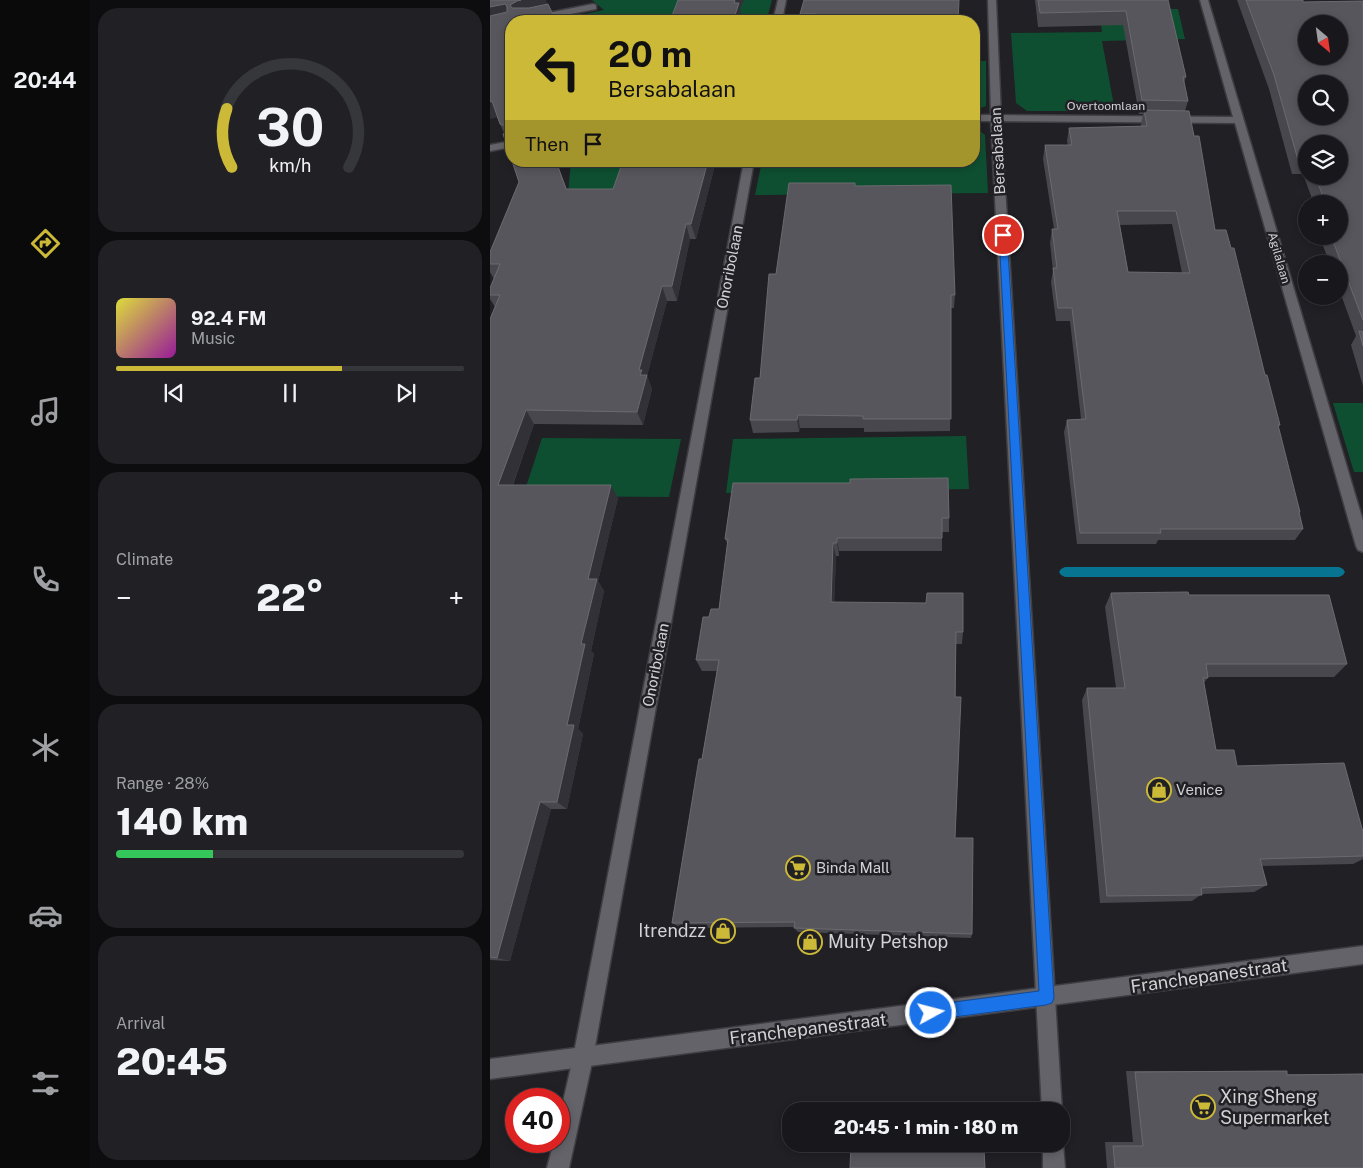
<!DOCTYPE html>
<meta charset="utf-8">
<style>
body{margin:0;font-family:"Public Sans",sans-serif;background:#212125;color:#f1f3f6;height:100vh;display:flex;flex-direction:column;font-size:19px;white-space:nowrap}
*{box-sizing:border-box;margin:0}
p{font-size:16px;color:#9fa0a3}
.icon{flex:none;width:28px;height:28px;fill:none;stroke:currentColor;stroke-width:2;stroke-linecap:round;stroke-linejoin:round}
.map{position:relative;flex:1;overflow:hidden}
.side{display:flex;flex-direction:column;gap:8px;padding:8px;background:#0d0d0f;width:400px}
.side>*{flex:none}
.hud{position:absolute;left:15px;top:15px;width:475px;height:152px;border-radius:20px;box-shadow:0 2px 8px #0003,0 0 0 1px #36373b;background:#ccb938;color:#111;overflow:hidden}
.needle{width:32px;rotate:151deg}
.controls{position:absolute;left:808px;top:15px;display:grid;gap:10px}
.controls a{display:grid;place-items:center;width:50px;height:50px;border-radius:50%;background:#18181c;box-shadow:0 2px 8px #0003,0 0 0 1px #36373b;font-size:25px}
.speed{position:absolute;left:15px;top:1088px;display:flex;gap:10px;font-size:25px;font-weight:700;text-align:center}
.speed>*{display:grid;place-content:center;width:65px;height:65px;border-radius:50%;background:#18181c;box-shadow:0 2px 8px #0003,0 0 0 1px #36373b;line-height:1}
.speed .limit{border:8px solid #d22;background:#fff;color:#111}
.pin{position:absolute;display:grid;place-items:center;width:42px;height:42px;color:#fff;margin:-21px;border:2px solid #fff;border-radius:50%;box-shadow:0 1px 5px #0007}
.me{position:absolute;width:55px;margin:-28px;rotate:83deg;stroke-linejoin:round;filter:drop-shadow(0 0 4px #0008)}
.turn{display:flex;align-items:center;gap:18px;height:105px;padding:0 20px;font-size:22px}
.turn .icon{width:65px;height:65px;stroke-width:2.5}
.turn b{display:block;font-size:35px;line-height:42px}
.then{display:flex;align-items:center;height:48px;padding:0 20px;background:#0003;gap:10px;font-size:19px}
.big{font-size:38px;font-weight:800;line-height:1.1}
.side .card{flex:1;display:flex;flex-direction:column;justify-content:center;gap:8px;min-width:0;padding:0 18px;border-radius:20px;background:#212125}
.side .dial{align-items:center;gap:0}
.dial svg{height:130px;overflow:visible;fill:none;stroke:#36373b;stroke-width:7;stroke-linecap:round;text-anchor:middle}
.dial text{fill:#f1f3f6;stroke:none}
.song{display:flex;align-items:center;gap:15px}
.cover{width:60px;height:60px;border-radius:8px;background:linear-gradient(135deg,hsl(60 70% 55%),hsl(300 70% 35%))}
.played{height:5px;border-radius:2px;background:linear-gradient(90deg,#ccb938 65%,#36373b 65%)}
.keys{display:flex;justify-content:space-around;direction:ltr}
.heat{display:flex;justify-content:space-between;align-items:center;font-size:28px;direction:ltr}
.charge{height:8px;border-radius:4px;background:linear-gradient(90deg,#34c759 28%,#36373b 0)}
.trip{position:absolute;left:292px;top:1102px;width:288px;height:50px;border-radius:20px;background:#18181c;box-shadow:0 2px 8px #0003,0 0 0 1px #36373b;font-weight:800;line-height:50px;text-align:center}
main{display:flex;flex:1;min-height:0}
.tab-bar{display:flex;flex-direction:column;width:90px;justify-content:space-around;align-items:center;background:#0a0a0b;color:#9fa0a3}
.tab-bar .icon{width:35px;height:35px}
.tab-bar .selected{color:#ccb938}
.tab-bar b{font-size:22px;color:#f1f3f6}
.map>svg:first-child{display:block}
</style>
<main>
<nav class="tab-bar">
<b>20:44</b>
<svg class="icon selected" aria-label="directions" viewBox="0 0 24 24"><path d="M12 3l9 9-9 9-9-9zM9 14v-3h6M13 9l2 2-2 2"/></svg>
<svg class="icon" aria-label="music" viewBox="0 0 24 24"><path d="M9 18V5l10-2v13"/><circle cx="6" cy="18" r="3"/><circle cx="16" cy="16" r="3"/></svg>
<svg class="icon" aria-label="phone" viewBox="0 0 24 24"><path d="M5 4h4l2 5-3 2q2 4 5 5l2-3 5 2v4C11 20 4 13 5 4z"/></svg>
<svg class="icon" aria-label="climate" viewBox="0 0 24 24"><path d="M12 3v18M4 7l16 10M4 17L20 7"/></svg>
<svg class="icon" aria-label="car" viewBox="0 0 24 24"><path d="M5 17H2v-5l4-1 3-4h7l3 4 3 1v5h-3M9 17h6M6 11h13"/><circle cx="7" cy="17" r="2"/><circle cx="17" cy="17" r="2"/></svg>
<svg class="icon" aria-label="filters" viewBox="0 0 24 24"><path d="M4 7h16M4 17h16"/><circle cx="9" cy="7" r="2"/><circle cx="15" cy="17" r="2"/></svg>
</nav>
<section class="side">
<div class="card dial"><svg viewBox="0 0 100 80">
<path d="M14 69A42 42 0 1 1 86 69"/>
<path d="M14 69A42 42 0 0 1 11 33" stroke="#ccb938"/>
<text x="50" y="56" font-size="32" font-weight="700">30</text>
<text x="50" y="72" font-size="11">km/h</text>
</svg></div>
<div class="card">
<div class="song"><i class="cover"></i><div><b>92.4 FM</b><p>Music</p></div></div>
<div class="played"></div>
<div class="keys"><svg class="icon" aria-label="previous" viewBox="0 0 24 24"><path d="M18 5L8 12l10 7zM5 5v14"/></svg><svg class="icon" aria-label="pause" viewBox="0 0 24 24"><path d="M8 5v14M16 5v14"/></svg><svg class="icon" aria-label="next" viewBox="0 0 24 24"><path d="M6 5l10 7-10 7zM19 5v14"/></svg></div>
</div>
<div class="card"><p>Climate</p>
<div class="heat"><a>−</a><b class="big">22°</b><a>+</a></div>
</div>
<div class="card"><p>Range · 28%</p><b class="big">140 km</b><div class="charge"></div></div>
<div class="card"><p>Arrival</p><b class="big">20:45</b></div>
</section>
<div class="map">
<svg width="873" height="1168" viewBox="0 0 873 1168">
<rect width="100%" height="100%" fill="#202025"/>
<path fill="#0e4f31" d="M102,0H282L278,15L187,13L184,21H83L81,17L114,10Z
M609,9H688L695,39L612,41L625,111H537L526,103L521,33L612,32Z
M484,61H496V106L484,111Z
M484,126L495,135L498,193L265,195L272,161H484Z
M81,161H141L126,204L77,205Z
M843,403H873V472H864Z
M476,436L479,489L236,493L243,439Z
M52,438L191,439L179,497L33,496Z"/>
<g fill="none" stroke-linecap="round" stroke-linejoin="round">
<path fill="#077591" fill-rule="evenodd" d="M575,567H849L853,569L855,572L853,575L849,577H575L571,575L569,572L571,569Z"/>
<defs>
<path id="minor" d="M288,0H296L292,21H283Z
M498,0H506L511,115L743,117L710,0H718L873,521V552L868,550L866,546L745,123L511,121L572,1111L571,1113V1111H552L501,121H484V115H501Z
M103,4L106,5V9L45,21H28L33,18Z
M21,141V147L0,151V145Z
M254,161H264L103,1058L79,1168H57L64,1141H69V1119L83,1058Z
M571,1139L573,1144L575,1168H553V1144H571Z"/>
<path id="tertiary" d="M873,946V964L0,1079V1059Z"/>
</defs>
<use href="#minor" stroke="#3e3d42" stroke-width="3"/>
<use href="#tertiary" stroke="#3e3d42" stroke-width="3"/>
<use href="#minor" fill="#646369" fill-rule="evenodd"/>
<use href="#tertiary" fill="#646369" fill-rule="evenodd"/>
</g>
<path fill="#48474d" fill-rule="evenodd" d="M0,0H56L21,158L14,133L7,117Z
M314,0L468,21H311L310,14Z
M545,0H678L696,77L694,83L698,101L695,111L704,136L725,230L775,375L790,425L788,428L810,512L809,514L813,529L805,540H668L666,544H587L574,432L577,420L591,419L580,321H566L561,282L563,271L560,243L562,229H564L553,159L555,145H578L577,141L579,128L651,126V124L653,114H649L633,25L548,27ZM682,224L692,273L638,272L630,225Z
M747,0H813V2L873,1V386L861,345L866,336L849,289V264H840L832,243L835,236H849V204H824L813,174H802L779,89ZM816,144L849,176H816Z
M22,161H66L77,189H123L226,161L206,239H200L187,301H177L157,376L162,389L153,425L44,424L23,485L128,498L108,581L114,591L101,651L104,654L88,729L93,734L77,809H61L20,961L0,960V319L5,307L0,299V288L4,279L0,272V252L29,182Z
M365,186L465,295L464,308H461L460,431L374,432V428H310L309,432L263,433L260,420L270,378L286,274Z
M243,483L459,518V532H452V551H349V556H346L344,602L473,632L472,644H466L465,838L482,934L481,938L308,932L304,928V927L190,928L182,923L212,759L227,671H212L206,660L219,617L229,609L238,545L235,539Z
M621,593L699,595L857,664L844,677H718L714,683L726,750L747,766L873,832V859L863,864L771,866L777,885L764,892L712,894L702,901L610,903L592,700L597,688H626L615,607Z
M636,1071H781L797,1074H873V1168H617L615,1142H643Z
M454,1106L455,1107L396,1110L397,1108Z
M361,1144L457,1147L492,1146L494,1149L495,1168Z"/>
<path fill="#323137" d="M31,0H56L60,11L26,21L20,5L27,1Z
M245,0H254L250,9L252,18L251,21H243L244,3Z
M15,4L21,19L0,24V7Z
M2,101L9,117L0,119V102Z
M218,161H226L206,239L201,224Z
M196,224L200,239L187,301L182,286Z
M172,286L177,301L157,376L162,389L153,425L147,412L149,370Z
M36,410L44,424L18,498L8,485Z
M308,415L310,428L309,432L307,420Z
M121,485L128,498L108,581L114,591L101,651L104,654L88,729L93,734L77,809L67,802L77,725L91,644L98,579Z
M347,538L349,551V556L347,543Z
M343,543L346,556L344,615L341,602Z
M50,802L61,809L20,961L7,958Z"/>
<path fill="#57565c" stroke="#6a6a6f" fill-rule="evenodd" d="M0,0H31L27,1L20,5L22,8H39L58,4L66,21H21V158L13,134L15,133L16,126L10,124L2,101L0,102V16L17,12V6L15,4L0,7Z
M188,0H245L244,3H249L243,21H180Z
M314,0H469L468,21H325L326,14H310Z
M548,0H678L696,77H693L698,101L652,100L636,11L550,13Z
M756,0H813V2L873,1V320L841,236H849V204H836L825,176H849V144H816V160H808L784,75ZM816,24H849V56H816ZM816,84H849V116H816Z
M654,110L699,111L704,136H709L725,230H736L741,248H744L775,375H777L790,425H788L810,512H809L813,529H670L671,533H590L577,420L596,419L582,308H568L563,268H567L562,229H568L555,145H582L579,128L657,126ZM627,211H686L700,273L638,272Z
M22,161H66L76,189H123L133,161H218L201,224H196L182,286H172L149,370H152L150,375H157L147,412L36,410L8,485H121L98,579H107L91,644H95L77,725H84L67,802H50L7,958L0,957V319L10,295H0V288L10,264H0V252L29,182Z
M299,183H365V186L461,185L465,295H461V419H373V416L308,415L307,420H260L265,378H270L279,274H286Z
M869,331L873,332V346Z
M458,478L459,518H452V538H347V543H343L341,602L436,603L437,593H473V632H466L465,697H471L465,838H483L482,934L304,928L305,922L182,923L209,759H212L229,660H206L213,617H219L221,609H229L238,539H235L243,483H360V479Z
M698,592L699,595H839L857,664H716L718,678H713L726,750H744L747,766L854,763L873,832V856L770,859L777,885L711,888L712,895L617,896L597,688H635L621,593Z
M797,1071V1075L873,1074V1168H625L623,1146H653L645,1072Z
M455,1107V1111H396V1110Z
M361,1144H457V1151L494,1149L495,1168H360Z"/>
<path fill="#1a73e8" stroke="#114b97" d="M513,232L517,235L564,998L562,1003L556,1005L441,1020L435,1018L433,1013L435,1008L441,1005L549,991L509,235Z"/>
<defs>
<symbol id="shop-ring" viewBox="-11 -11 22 22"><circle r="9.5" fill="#202025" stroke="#ccb938" stroke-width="1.5"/><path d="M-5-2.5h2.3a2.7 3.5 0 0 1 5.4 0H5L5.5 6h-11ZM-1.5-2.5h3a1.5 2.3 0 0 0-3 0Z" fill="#ccb938"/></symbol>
<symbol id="supermarket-ring" viewBox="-11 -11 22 22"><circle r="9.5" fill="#202025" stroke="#ccb938" stroke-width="1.5"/><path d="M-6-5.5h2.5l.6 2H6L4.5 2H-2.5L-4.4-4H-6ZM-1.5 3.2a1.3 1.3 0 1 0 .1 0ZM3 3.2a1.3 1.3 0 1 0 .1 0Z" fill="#ccb938"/></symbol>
</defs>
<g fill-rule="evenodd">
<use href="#shop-ring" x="655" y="776" width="28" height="28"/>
<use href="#supermarket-ring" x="294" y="854" width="28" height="28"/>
<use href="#shop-ring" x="219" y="917" width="28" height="28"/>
<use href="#shop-ring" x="306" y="928" width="28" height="28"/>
<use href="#supermarket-ring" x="699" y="1093" width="28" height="28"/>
</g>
<g text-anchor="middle" stroke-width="5" stroke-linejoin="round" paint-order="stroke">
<g font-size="12" fill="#d2d2d5" stroke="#202025">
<text x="616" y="110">Overtoomlaan</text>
<text transform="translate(789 258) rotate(74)" y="4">Agilalaan</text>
</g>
<g font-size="15" fill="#d2d2d5" stroke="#202025">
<text transform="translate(508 151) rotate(-93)" y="5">Bersabalaan</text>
<text transform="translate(240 267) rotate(-79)" y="5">Onoribolaan</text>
<text transform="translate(166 665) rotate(-79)" y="5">Onoribolaan</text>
</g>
<g font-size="15" fill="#d2d2d5" stroke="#202025" text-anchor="start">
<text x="686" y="795">Venice</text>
<text x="326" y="873">Binda Mall</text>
</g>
<g font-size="18" fill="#d2d2d5" stroke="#202025" text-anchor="start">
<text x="216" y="937" text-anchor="end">Itrendzz</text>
<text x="338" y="948">Muity Petshop</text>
<text x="730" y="1103">Xing Sheng<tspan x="730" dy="21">Supermarket</tspan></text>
</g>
<g font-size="18" fill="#d2d2d5" stroke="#202025">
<text transform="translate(719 976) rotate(-8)" y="6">Franchepanestraat</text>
<text transform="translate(318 1029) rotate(-7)" y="6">Franchepanestraat</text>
</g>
</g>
</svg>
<div class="controls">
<a><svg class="needle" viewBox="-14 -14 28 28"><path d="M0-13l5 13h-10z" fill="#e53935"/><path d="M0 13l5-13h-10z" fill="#9fa0a3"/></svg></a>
<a><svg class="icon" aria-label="search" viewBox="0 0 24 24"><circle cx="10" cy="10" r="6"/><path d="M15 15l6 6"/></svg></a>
<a><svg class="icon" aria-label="layers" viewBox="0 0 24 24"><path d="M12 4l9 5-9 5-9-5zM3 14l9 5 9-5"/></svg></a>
<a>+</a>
<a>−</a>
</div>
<div class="speed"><div class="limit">40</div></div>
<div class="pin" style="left:513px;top:235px;background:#d93025"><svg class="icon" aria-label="arrive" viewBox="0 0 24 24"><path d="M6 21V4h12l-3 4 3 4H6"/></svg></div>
<svg class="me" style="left:441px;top:1013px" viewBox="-20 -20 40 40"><circle r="17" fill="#1a73e8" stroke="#fff" stroke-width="3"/><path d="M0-11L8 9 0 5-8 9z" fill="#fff"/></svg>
<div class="trip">20:45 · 1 min · 180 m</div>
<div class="hud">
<div class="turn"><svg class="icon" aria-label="left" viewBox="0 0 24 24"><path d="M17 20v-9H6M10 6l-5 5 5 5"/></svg><div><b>20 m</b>Bersabalaan</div></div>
<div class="then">Then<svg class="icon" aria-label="arrive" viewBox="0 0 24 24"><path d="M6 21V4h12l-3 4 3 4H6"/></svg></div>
</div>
</div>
</main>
